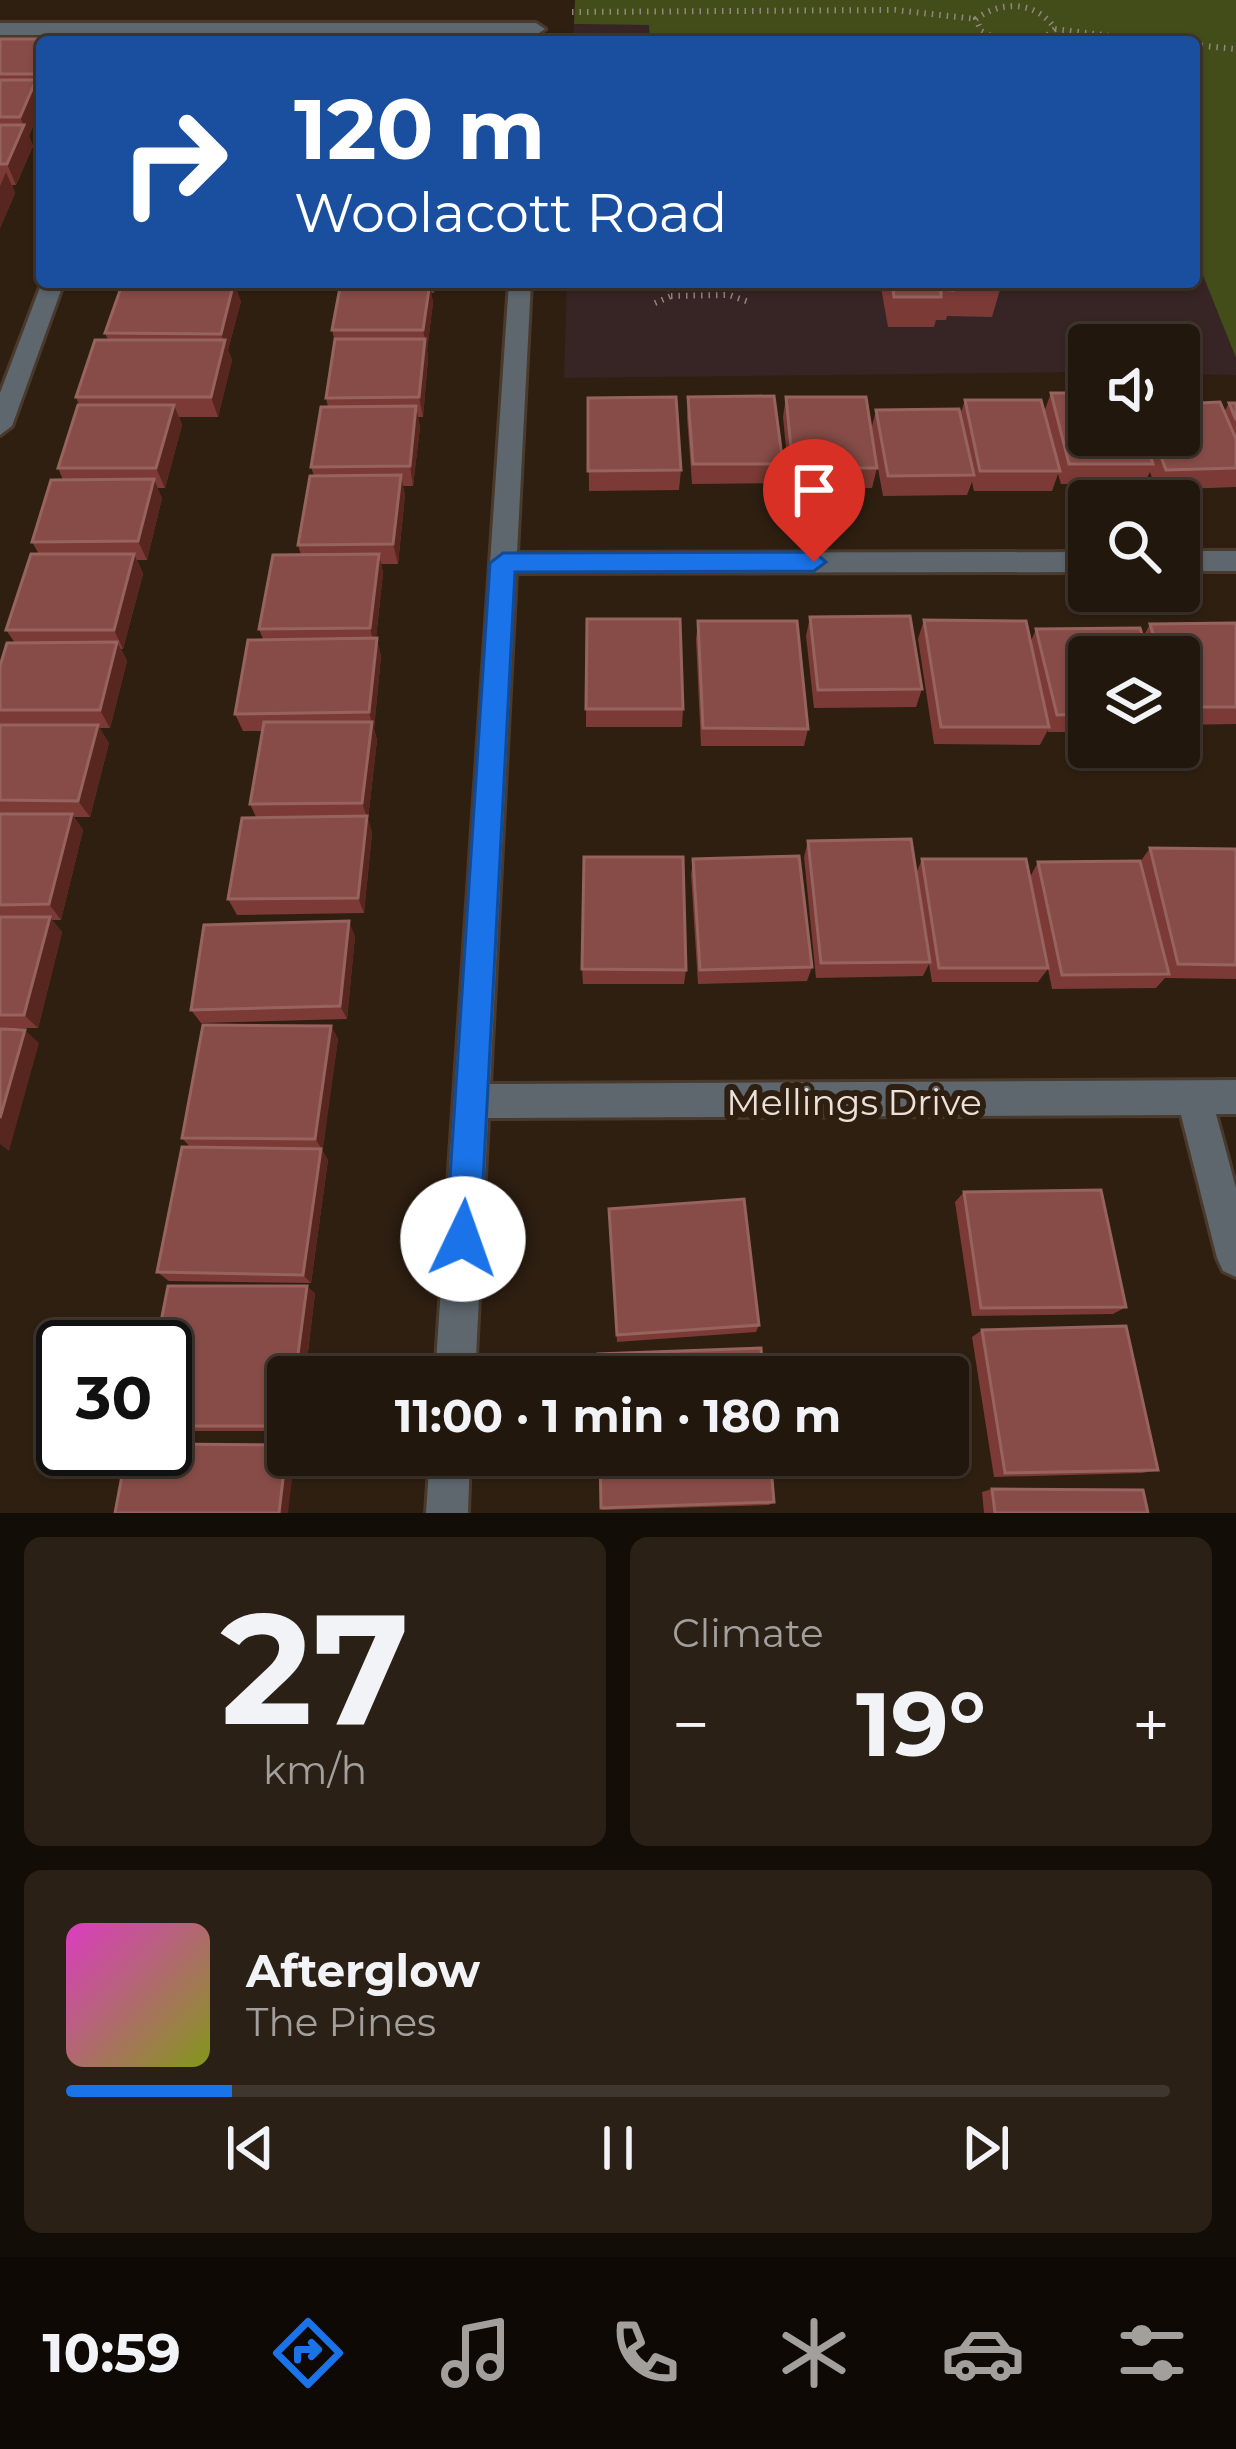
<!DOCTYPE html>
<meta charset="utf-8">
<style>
body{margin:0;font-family:Montserrat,sans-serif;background:#2a2016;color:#f1f3f6;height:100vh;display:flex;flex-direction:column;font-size:45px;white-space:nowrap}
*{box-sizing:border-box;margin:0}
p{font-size:39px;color:#a29f9d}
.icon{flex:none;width:66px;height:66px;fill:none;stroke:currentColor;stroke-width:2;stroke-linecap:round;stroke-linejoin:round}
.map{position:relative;height:1513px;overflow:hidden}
.panel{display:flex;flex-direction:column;gap:24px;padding:24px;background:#130d07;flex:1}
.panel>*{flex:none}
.guide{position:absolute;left:36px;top:36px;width:1164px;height:252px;border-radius:12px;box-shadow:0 3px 9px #0004,0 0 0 3px #3f362e;background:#1a4fa0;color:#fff;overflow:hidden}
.tools{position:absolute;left:1068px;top:324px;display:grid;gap:24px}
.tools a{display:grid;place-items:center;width:132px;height:132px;border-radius:12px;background:#22170d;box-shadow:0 3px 9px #0004,0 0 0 3px #3f362e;font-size:60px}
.speed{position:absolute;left:36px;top:1320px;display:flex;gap:24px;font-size:60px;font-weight:700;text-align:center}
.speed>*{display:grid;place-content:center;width:156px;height:156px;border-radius:50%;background:#22170d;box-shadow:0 3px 9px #0004,0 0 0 3px #3f362e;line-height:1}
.speed .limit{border:6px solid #111;border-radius:18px;background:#fff;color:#111}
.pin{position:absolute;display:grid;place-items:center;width:102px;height:102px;color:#fff;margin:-123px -51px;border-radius:50% 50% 50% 0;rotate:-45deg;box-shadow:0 0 12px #0007}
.pin .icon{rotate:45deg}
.me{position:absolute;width:132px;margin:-66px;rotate:3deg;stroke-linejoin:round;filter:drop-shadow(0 0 9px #0008)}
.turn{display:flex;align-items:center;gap:42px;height:252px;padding:0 60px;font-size:54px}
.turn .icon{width:156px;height:156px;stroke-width:2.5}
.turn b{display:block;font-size:84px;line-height:102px}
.big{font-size:90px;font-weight:700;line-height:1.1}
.panel .card{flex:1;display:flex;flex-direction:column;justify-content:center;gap:18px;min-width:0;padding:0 42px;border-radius:18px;background:#2a2016}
.panel .dial{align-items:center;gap:0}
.dial b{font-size:156px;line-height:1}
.song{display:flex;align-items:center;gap:36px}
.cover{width:144px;height:144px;border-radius:18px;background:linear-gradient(135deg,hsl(310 70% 55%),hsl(70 70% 35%))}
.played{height:12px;border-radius:6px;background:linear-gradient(90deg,#1a73e8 15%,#3f362e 15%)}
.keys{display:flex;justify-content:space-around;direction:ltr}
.heat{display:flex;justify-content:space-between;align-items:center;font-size:66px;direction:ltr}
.panel .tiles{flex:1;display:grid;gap:24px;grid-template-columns:1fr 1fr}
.card:last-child{grid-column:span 2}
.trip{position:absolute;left:267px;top:1356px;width:702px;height:120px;border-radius:12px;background:#22170d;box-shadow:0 3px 9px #0004,0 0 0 3px #3f362e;font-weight:700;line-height:120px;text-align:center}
.tabs{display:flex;height:192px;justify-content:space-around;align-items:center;background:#0e0905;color:#a29f9d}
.tabs .icon{width:84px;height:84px}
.tabs .selected{color:#1a73e8}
.tabs b{font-size:54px;color:#f1f3f6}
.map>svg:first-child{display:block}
</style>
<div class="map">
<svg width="1236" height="1513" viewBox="0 0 1236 1513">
<rect width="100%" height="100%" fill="#2e1f11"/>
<path fill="#372424" d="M574,24L650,25V42H574Z
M1194,253L1236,358V375L1179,374V345H1089V372L564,378L567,282H1194Z"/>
<path fill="#424d1a" d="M575,0H1236V358L1194,253V42H650L649,25L574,24Z"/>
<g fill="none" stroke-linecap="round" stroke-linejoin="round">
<defs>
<path id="street" d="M0,23H536L545,29L536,35H0Z
M42,282H64L12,426L0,435V393Z
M509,282H531L517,553L1089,552V572L516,573L490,1084L1236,1080V1114H1216L1236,1188V1277L1223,1271L1217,1258L1181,1115L488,1118L475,1377H435Z
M1179,551H1236V571H1179Z
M430,1455H470L468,1513H426Z"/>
</defs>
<use href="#street" stroke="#493a2d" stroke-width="6"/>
<path stroke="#93867c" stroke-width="6" stroke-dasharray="1.5 6" stroke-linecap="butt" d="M572,12L895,10L976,19
M1055,29L1159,42
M1003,42L981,31L976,19C1001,0 1037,1 1055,29L1039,42
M1194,45L1236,49
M671,296L729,295L749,302
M655,303L671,296L670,282"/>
<use href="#street" fill="#5d676d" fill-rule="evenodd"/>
</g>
<path fill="#7b3a35" d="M0,39H59L60,42H42V105L29,136L33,146L16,185H12L15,193L0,228Z
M339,282H435L434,293H431L433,303L427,350L428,359L423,417H418L420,427L413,486H403L405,495L398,564H381L383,573L376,638L381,656L374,729L377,740L368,819L372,833L364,913L237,915L228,899L256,817L250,804L262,731H243L235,714L263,639L259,629L301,555L298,545L314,476L311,467L328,407L326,398L335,342L332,330L340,287Z
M880,282H1000L1001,286L992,317L947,316L946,320H936L934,327H888Z
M241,301L228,350L232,360L218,417H179L182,425L165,488H157L162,498L147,560H137L143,574L123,649H121L127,661L110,728H99L109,743L90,817H74L83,830L61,920H52L62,932L38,1028H0V666L15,643L6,630L39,554L32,542L63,480L58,468L79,405L76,397L108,340L105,333Z
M1051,393L1089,435H1179L1224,412L1229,403H1236V487L1156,490L1150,472L1144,484H1061L1058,474L1052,491H974L972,482L967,495L883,496L871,430L876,410L960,415L965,400L1044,412Z
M688,397L783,464L780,483L692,484L687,417Z
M786,397L877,468L872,488H790L783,417Z
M588,398L681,470L679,490L589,491Z
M810,617L922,689L916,707L814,708L806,636Z
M924,620L1031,641L1036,629L1143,637L1150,624L1236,623V724L1179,725V657H1089V732H1048V730L1040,745L934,744L918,639Z
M698,621L808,729L804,746H701L696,639Z
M586,709H683L682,727H586Z
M808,841L916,874L922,859L1030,877L1038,862H1140L1150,848L1236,849V979L1165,978L1156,988L1052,989L1048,969L1038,982H932L929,964L923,976L816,978L804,857Z
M693,859L812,967L807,981L698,984L691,875Z
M355,936L347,1019L201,1023L191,1010Z
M582,969L686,970L684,984H583Z
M331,1026L338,1039L322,1150L328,1160L311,1283L169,1281L157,1272L190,1147L182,1138Z
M964,1192L1126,1307L1113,1314L972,1316L955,1202Z
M609,1209L759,1325L756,1332L617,1342Z
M315,1293L305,1377H288V1431H165V1347Z
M982,1330L1158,1470L1142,1473L994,1477L972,1337Z
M600,1455L774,1502L769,1505L602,1510Z
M992,1489L1148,1513H984L982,1492Z"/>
<path fill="#57271f" d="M36,80L42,96V105L29,136L33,146L16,185L7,164L24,126L20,117Z
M6,172L15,193L0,228V186Z
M234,282L241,301L228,350L232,360L218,417L211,397L224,344L221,334Z
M430,282L433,303L427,350L428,359L423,417L419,397L425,339L423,330Z
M174,405L182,425L165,488L156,468Z
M416,406L420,427L413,486L410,466Z
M401,475L405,495L398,564L393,544Z
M154,479L162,498L147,560L138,541Z
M134,554L143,574L123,649L114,630Z
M379,554L383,573L375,647L370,628Z
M377,638L381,656L374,729L377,740L368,819L372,833L364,913L358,898L367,817L362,803L372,723L369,712Z
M117,642L127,661L110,728L100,710Z
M98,725L109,743L90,817L78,801Z
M72,814L83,830L61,920L49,904Z
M50,917L62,932L38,1028L24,1015Z
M349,921L355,936L347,1019L340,1006Z
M331,1026L338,1039L323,1150L315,1139Z
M25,1030L39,1043L9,1151L0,1144V1118Z
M321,1149L328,1160L311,1283L303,1275Z
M307,1286L315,1293L305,1377H295Z
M287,1445L288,1455H295L288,1513H279Z"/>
<path fill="#874c47" stroke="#97635e" stroke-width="3" d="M205,36H287L286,42H203Z
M0,39H59L58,42H42V74H0Z
M447,39V42H373L374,40Z
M0,80H36L20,117H0Z
M0,125H24L7,164H0Z
M123,282H234L221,334L105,333Z
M341,282H430L423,330H332Z
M892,282H1000L1001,286H953V290L941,289V297H894Z
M335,339H425L419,397L326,398Z
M95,340H225L211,397H76Z
M1051,393H1089V435H1144L1153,464H1069Z
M774,396L783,464H693L688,397Z
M676,397L681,470L588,471V398Z
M786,397H866L877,468H793Z
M965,400H1041L1060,471H980Z
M1220,402L1236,439V468L1166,470L1153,435H1179V404Z
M1229,403H1236V420Z
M78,405H174L156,468H58Z
M416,406L410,466L311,467L321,407Z
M959,409L974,475L888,476L876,410Z
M401,475L393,544L298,545L310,476Z
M154,479L138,541L32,542L51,480Z
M31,554H134L114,630H6Z
M379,554L370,628L259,629L273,555Z
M910,616L922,689L818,690L810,617Z
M587,619H680L683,709H586Z
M924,620L1026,621L1049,727H941Z
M698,621H797L808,729L703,728Z
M1236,623V707H1179V657H1160L1150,624Z
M1140,628L1149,657H1089V714L1057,715L1036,629Z
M377,638L369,712L235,714L248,640Z
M117,642L100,710H0V666L7,643Z
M264,722H372L362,803L250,804Z
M0,725H98L78,801L0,800Z
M0,814H72L49,904L0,905Z
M367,816L358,898L228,899L242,818Z
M911,839L930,962L821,963L808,841Z
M1150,848L1236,849V965L1178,964Z
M799,856L812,967L700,970L693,859Z
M584,857H683L686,970L582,969Z
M922,859H1026L1048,968H939Z
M1140,861L1169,974L1062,975L1038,862Z
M0,917H50L24,1015H0Z
M349,921L340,1006L191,1010L204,925Z
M203,1025L331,1026L315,1139L182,1138Z
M0,1029L25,1030L0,1118Z
M182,1147L321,1149L303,1275L157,1272Z
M1101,1190L1126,1307L981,1308L964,1192Z
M744,1199L759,1325L617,1335L609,1209Z
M168,1286H307L295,1377H288V1426H165V1347H156Z
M1126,1326L1158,1470L1005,1473L982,1330Z
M761,1348L763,1377H598V1354Z
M165,1444L287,1445L279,1513H115L127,1449H165Z
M600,1455H770L774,1502L601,1508Z
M992,1489L1143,1490L1148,1513H995Z"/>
<path fill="#1a73e8" stroke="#114b97" stroke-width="3" d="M814,552L826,562L814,571L515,572L480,1239L475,1251L463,1256L451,1251L446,1239L490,563L503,553Z"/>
<g text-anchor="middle" stroke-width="12" stroke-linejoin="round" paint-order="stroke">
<g font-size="36" fill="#ece1d9" stroke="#2e1f11">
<text x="854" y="1115">Mellings Drive</text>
</g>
</g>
</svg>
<div class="tools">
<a><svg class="icon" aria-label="sound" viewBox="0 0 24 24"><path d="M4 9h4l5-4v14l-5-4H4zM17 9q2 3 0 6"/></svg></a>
<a><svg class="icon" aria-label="search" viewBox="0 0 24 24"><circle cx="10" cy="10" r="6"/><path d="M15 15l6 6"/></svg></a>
<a><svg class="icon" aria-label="layers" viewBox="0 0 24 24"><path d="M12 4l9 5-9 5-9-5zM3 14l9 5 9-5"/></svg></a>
</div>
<div class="speed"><div class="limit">30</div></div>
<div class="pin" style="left:814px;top:562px;background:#d93025"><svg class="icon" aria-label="arrive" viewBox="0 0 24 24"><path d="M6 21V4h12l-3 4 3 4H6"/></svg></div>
<svg class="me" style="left:463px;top:1239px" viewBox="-20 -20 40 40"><circle r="19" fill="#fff"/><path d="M0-13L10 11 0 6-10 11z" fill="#1a73e8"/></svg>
<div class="trip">11:00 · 1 min · 180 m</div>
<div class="guide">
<div class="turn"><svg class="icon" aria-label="right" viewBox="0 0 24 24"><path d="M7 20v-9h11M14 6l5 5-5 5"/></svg><div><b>120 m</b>Woolacott Road</div></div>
</div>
</div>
<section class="panel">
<div class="tiles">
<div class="card dial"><b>27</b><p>km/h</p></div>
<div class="card"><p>Climate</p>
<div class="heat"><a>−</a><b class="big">19°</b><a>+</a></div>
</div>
<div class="card">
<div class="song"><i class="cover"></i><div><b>Afterglow</b><p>The Pines</p></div></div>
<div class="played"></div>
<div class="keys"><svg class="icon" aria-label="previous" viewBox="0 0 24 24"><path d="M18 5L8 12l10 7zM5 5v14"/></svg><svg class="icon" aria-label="pause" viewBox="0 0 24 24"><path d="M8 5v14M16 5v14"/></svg><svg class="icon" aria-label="next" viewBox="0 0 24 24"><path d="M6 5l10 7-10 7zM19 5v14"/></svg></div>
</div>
</div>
</section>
<nav class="tabs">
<b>10:59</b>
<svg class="icon selected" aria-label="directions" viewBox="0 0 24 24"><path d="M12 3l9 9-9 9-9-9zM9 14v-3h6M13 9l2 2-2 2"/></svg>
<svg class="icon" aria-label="music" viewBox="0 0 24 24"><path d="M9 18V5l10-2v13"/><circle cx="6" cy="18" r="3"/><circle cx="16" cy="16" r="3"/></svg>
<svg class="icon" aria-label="phone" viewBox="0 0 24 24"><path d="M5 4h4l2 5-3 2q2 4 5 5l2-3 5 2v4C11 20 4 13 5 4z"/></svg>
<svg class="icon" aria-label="climate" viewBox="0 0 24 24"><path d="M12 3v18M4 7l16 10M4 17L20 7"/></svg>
<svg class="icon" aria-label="car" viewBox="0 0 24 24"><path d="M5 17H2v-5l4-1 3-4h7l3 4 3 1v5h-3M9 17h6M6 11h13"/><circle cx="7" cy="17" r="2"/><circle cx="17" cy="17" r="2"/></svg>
<svg class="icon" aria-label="filters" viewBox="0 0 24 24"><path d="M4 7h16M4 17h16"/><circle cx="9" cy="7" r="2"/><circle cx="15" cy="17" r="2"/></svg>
</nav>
